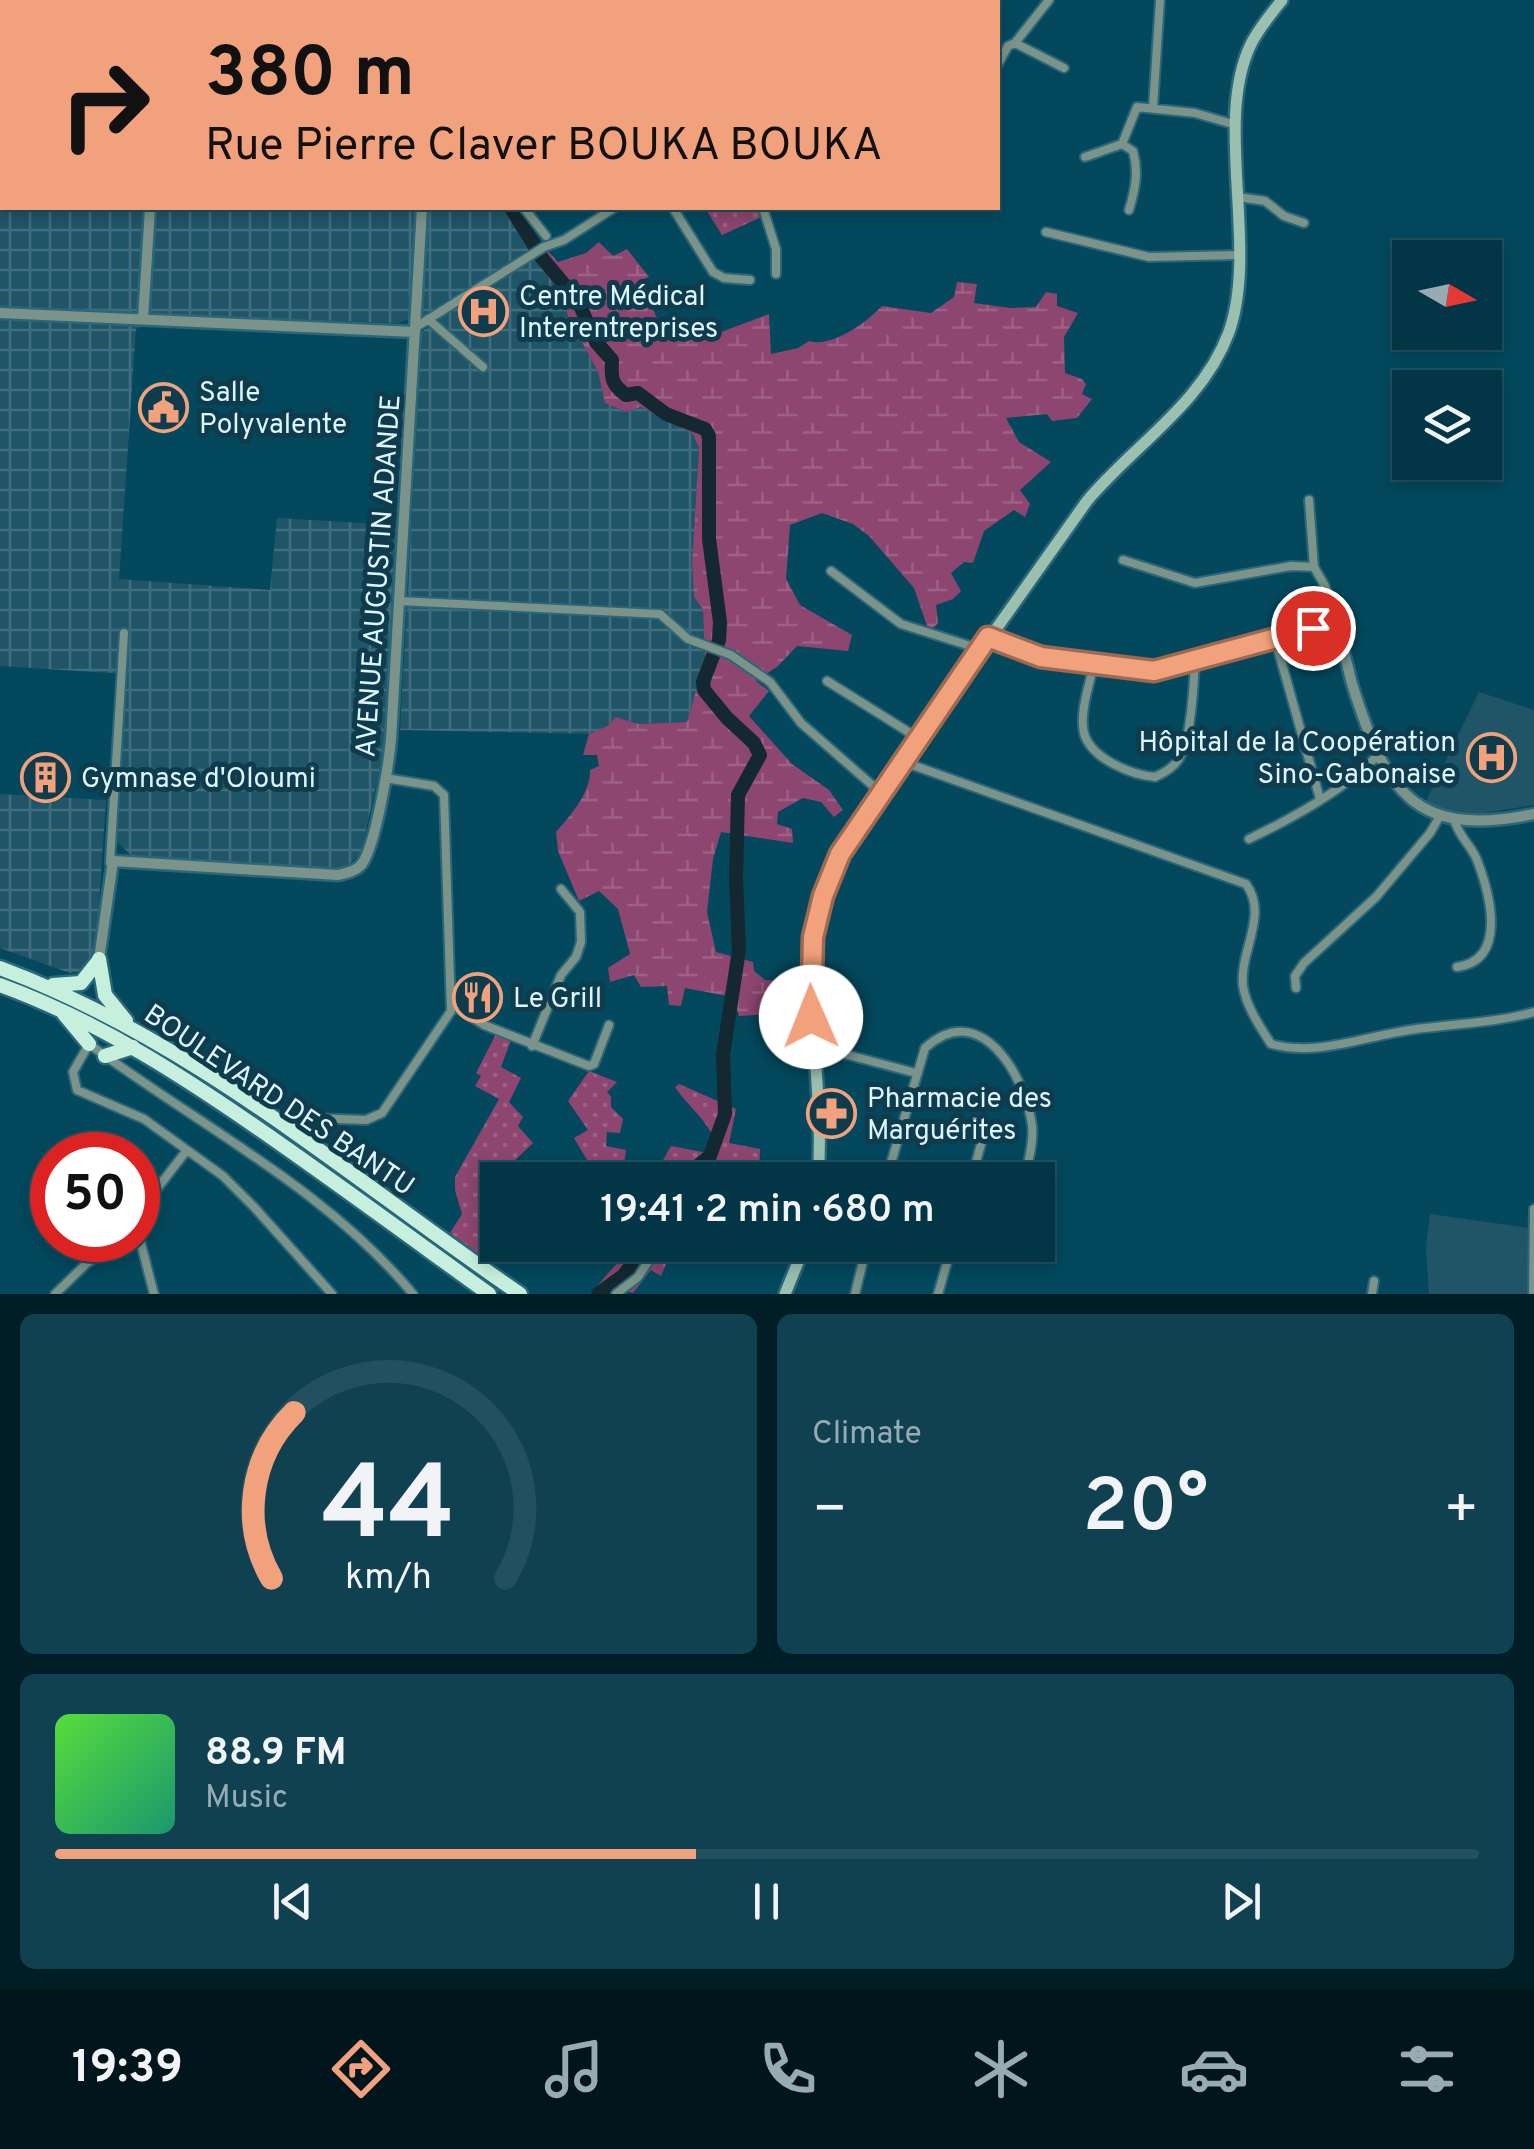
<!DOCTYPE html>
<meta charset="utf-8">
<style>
body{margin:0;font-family:Overpass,sans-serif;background:#104151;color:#f1f3f6;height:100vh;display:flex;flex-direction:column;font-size:38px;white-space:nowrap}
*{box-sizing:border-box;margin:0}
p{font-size:32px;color:#96abb3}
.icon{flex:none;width:55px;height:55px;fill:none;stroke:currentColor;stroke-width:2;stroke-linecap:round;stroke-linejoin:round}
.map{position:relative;height:1294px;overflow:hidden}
.details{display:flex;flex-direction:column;gap:20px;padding:20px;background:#011e26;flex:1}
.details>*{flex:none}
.top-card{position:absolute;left:0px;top:0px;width:1000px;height:210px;box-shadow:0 5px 15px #0003,0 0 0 2px #23505f;background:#f1a17c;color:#111;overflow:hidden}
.needle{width:65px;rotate:99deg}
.fabs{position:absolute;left:1392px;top:240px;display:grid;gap:20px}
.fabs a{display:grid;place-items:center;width:110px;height:110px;border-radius:0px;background:#023646;box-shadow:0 5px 15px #0003,0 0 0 2px #23505f;font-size:50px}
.speed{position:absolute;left:30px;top:1132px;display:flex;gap:20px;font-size:50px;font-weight:700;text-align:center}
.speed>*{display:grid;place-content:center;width:130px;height:130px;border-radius:50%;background:#023646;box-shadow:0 5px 15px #0003,0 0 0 2px #23505f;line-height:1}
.speed .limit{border:15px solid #d22;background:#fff;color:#111}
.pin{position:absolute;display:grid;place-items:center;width:85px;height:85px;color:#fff;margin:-42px;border:5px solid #fff;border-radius:50%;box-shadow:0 2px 10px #0007}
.me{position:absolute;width:110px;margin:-55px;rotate:359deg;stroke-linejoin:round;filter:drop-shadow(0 0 8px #0008)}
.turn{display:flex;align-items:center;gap:35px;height:210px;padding:0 40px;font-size:45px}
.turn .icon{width:130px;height:130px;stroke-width:2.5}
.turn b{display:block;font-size:70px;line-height:85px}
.big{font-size:75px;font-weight:600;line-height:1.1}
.details .widget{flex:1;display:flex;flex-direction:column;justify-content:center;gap:15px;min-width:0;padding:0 35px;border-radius:15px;background:#104151}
.details .dial{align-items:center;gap:0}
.dial svg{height:260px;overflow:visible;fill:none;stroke:#23505f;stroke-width:7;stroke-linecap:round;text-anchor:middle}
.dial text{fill:#f1f3f6;stroke:none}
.song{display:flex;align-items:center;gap:30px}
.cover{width:120px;height:120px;border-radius:15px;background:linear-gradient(135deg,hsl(110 70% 55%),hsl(160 70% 35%))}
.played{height:10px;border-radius:5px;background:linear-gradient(90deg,#f1a17c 45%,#23505f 45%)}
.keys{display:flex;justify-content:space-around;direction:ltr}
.heat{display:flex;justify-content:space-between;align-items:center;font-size:55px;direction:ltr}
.details .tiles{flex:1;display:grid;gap:20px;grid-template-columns:1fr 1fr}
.widget:last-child{grid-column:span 2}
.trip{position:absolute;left:480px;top:1162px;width:575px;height:100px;border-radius:0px;background:#023646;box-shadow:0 5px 15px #0003,0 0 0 2px #23505f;font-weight:600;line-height:100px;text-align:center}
.menu{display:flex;height:160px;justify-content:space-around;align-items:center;background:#01161c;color:#96abb3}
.menu .icon{width:70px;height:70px}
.menu .active{color:#f1a17c}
.menu b{font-size:45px;color:#f1f3f6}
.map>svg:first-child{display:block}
</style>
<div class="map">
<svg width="1534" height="1294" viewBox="0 0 1534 1294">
<defs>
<pattern id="industrial-grid" width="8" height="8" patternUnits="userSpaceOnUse" patternTransform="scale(2.5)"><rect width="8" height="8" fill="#205567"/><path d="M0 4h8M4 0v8" fill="none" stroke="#406e7e"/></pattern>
<pattern id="grass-dots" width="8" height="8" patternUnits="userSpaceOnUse" patternTransform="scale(2.5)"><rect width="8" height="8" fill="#8c466f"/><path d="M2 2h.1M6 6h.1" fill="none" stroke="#9c6185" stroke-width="1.8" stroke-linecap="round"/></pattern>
<pattern id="wetland-marsh" width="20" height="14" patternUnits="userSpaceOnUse" patternTransform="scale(2.5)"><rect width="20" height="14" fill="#8c466f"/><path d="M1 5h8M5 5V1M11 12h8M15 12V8" fill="none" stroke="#9c6185"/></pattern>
</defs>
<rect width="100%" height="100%" fill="#03485d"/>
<path fill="#205567" d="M1479,692L1534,710V805L1477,814L1446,812L1425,803Z
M1430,1214L1529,1228V1294H1429L1426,1247Z"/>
<path fill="url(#industrial-grid)" d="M0,0L315,2H2V208H505L529,250L438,309L398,323L162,315L136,329L119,579L270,590L277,518L396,525L383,754L361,853L345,868L337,870L133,857L116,841L126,674L0,666Z
M535,258L565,298L567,314L598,372L605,403L626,412L641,407L692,433L699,448L692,562L694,597L703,610L705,659L687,722L638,724L616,717L607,726L589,734L400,730L422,332L436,319Z
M0,794L106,800L96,948L95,959L82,972L70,973L0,948Z"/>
<path fill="url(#grass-dots)" d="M705,208H763L766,215L722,235Z
M497,1032L511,1040L501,1067L521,1078L509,1102L523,1117L518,1126L533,1143L477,1197L498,1222L478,1254L450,1233L462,1214L455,1190V1177L499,1099L475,1086L481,1076L476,1073Z
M589,1071L617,1082L607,1092L611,1097V1107L623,1119L620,1133L607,1132L606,1146L626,1150L623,1172L636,1176L639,1168L654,1176L671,1146L707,1153L712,1134C700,1113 687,1105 675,1087L679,1084L736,1109L729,1143L760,1149L759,1180H599L574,1138L588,1130L568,1101Z
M633,1245H674L661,1276L651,1270L633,1293L618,1288L613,1294H590Z"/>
<path fill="url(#wetland-marsh)" d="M599,242L613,256L627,249L649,277L641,280L660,326L674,316L701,335H713L769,314L771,354L798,348L809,341C832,348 867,322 882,306L931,313L954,297L957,282L977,284L974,303L1010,308L1036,307L1046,292L1057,294V306L1078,313L1064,337L1065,373L1082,379L1086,384L1082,394L1092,399L1077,418L1052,421L1047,414L1006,418L1019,442L1051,462L1020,490L1030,504L1025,517L1014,510L984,531L973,563L964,562L951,573L961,591L953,599L936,605L938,623L933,628L927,626L914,588L869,536L853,524L822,513L790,525L786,579L800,605L852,635L848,651L797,646L778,666L756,681L769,691L749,716L792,764L829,790L843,810L834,817L821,802L803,798L778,812L777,824L792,829L793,843L721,832L713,859L707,912L716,952L753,962L754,971L765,980L778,981L773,1014L739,1016L733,997L685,988L681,1006L669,1005L667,986L641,987L634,975L610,982L608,968L630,954L618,909L599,891L579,901L558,851L556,832C570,816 591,793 590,770L599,766L597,755H583L589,734L607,726L616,717L638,724L687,722L705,659L703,610L694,597L692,562L699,448L692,433L641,407L626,412L605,403L598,372L567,314L565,298L535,258L547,250L558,262L586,253Z"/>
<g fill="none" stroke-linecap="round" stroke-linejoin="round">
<path stroke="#132830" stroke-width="14" d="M368,0L377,2
M511,208L542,258L578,301L596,342L612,360C611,378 611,384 626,395L638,393L666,414L705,429L709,436V539L720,622L719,640L703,682L704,690L727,718L754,743L760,755L738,795L736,879L739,950L723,1055L725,1114L710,1156L681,1180
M598,1294L624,1275L646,1245"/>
<defs>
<path id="minor" d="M412,0L416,2
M565,0L572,2
M697,0L698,2
M547,2L549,0
M624,2L641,0
M1015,43L1064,68
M998,64L1008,46L1015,43L1049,0
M1153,108L1160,0
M1122,144L1133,151C1139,172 1135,190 1129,210
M1085,157L1122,144L1137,107L1195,113L1236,125
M1238,197L1265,201L1284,216L1304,223
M524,208L546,236
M673,208L713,272L724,278L750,280
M763,208L776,249V274
M1046,232L1149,257L1238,255
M428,319L483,367
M416,327L544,247L564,240L614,208
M1309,500L1314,567
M1123,560L1195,583L1291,566L1314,567L1325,586L1337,631
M831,571L901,624L980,649
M398,601L660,614L688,639L731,655L770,682L801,723L880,792
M1275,639L1320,799
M1094,663C1090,683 1079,713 1084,733C1091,759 1132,775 1155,777C1164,773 1175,767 1180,757C1191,738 1194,683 1195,660
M827,681L918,738
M901,761L1246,884C1269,915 1239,952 1243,986C1246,1006 1260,1027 1271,1044C1316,1057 1366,1036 1410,1030C1451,1024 1494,1023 1534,1012
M1454,819C1458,836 1471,845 1477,860C1490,894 1508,960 1457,967
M1249,839C1293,818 1343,791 1377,756
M110,863L124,633
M1296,988L1295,976L1304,963L1376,897L1430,833L1440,816
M452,1004L484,1025L589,1066L594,1064L609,1025
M532,1046L561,975L576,957L581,942L580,912L561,889
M814,1046L916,1073
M310,1118L366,1120L382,1113L451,1011L444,795L434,786L385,778
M187,1150L223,1176L254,1207L332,1294
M886,1180L925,1048C980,998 1025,1075 1032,1125C1034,1143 1028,1162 1024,1180
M971,1180L983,1137L976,1120
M55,1294L87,1263L121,1240
M154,1294L140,1240L142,1208L187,1150L144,1119L77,1090L73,1072L89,1044C198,1125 325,1188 413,1294
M616,1294L638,1277L659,1245
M855,1294L867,1245
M938,1294L952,1245
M1372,1294L1374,1281
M1533,1294L1534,1209"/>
<path id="tertiary" d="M163,2V0
M0,82H2
M0,313L415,332
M143,319L150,208
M989,637L1041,657L1153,671L1313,629L1333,628C1345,645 1347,668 1353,687C1386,791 1414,839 1534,814
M99,959L113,861L338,875C346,873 354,872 360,866C375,852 389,762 391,739L422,208"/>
<path id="secondary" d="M818,1180C828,1049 778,944 859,822L1087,501C1134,445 1203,403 1229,332C1259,247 1213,122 1251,44C1259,28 1271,14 1282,0
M785,1294L805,1245"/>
<path id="trunk" d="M99,959L105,995L126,1021
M0,968C194,1040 351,1179 520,1294
M0,985C99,1021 186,1078 272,1138C345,1189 417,1242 489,1294
M53,985L81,983L99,960
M64,1014L89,1044
M105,1056L133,1047
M281,1122L310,1118"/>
</defs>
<use href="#minor" stroke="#2a677a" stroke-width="12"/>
<use href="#tertiary" stroke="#2a677a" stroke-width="15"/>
<use href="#secondary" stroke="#2a677a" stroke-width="16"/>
<use href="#trunk" stroke="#2a677a" stroke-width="19"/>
<use href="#minor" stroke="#7b9388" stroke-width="8"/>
<use href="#tertiary" stroke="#7b9388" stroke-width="10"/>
<use href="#secondary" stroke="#9bc0af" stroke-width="11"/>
<use href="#trunk" stroke="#c6f0dd" stroke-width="14"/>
</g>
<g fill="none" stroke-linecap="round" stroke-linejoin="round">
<defs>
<path id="route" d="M811,1017L813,937L823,896L840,854L988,637L1041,657L1154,671L1313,628"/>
</defs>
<use href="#route" stroke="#9d6951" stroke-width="25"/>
<use href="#route" stroke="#f1a17c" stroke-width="18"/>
</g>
<defs>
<symbol id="hospital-ring" viewBox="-11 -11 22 22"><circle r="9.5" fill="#0e3c4c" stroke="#f1a17c" stroke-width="1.5"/><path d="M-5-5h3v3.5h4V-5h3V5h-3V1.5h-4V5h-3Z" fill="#f1a17c"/></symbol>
<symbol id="civic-ring" viewBox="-11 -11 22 22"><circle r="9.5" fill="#0e3c4c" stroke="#f1a17c" stroke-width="1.5"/><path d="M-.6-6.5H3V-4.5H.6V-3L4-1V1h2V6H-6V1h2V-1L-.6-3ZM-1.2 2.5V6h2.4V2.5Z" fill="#f1a17c"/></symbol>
<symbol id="building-ring" viewBox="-11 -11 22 22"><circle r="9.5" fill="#0e3c4c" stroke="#f1a17c" stroke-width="1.5"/><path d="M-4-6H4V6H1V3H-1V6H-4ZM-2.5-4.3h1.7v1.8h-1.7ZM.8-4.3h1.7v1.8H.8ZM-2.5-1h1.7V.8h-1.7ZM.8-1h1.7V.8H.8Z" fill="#f1a17c"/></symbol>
<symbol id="restaurant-ring" viewBox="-11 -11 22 22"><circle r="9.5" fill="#0e3c4c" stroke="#f1a17c" stroke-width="1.5"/><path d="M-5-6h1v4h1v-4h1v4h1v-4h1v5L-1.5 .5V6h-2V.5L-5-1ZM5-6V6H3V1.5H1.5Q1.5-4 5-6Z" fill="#f1a17c"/></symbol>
<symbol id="pharmacy-ring" viewBox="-11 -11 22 22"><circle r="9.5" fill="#0e3c4c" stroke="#f1a17c" stroke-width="1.5"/><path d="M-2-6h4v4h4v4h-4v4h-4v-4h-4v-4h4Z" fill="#f1a17c"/></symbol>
</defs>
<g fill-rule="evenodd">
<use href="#hospital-ring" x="456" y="284" width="55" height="55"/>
<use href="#civic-ring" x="136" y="380" width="55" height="55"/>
<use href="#hospital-ring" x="1464" y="730" width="55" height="55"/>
<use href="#building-ring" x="18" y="750" width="55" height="55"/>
<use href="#restaurant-ring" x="450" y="970" width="55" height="55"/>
<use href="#pharmacy-ring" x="804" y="1086" width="55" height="55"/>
</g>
<g text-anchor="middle" stroke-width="10" stroke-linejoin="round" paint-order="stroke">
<g font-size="28" fill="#def5ff" stroke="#0e3c4c" text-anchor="start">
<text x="519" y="305">Centre Médical<tspan x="519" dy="32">Interentreprises</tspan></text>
<text x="199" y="401">Salle<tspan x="199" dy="32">Polyvalente</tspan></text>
<text x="1456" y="751" text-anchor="end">Hôpital de la Coopération<tspan x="1456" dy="32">Sino-Gabonaise</tspan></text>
<text x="81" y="787">Gymnase d'Oloumi</text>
<text x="513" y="1007">Le Grill</text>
<text x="867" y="1107">Pharmacie des<tspan x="867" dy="32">Marguérites</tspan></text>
</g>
<g font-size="28" fill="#def5ff" stroke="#0e3c4c">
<text transform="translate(377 576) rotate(-86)" y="10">AVENUE AUGUSTIN ADANDE</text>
<text transform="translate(280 1099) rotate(34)" y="10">BOULEVARD DES BANTU</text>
</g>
</g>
</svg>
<div class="fabs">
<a><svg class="needle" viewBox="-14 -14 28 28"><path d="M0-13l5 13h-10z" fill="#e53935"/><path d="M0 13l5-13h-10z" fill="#96abb3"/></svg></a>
<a><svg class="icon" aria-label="layers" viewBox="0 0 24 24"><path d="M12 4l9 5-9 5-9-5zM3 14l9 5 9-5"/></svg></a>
</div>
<div class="speed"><div class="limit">50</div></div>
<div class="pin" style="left:1313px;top:628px;background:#d93025"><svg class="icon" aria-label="arrive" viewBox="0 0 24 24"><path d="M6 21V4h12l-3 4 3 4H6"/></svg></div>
<svg class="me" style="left:811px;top:1017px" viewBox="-20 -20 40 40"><circle r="19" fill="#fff"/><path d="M0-13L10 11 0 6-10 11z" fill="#f1a17c"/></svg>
<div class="trip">19:41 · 2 min · 680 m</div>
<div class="top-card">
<div class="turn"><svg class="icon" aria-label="right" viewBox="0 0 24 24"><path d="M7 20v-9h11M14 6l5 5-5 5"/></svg><div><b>380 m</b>Rue Pierre Claver BOUKA BOUKA</div></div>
</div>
</div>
<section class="details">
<div class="tiles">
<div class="widget dial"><svg viewBox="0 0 100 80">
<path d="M14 69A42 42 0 1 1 86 69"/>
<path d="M14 69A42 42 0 0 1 21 18" stroke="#f1a17c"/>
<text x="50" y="56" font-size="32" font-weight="700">44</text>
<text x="50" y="72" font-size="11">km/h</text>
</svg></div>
<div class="widget"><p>Climate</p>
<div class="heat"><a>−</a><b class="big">20°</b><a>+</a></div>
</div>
<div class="widget">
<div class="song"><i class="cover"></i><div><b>88.9 FM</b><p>Music</p></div></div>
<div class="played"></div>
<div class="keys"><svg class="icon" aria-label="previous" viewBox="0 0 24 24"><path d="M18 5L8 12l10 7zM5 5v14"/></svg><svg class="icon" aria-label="pause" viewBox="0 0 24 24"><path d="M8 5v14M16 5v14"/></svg><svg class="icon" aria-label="next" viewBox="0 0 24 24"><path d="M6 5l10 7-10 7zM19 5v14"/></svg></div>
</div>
</div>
</section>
<nav class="menu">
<b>19:39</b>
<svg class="icon active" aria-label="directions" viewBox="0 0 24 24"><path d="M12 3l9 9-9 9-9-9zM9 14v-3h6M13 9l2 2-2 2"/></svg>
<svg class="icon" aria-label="music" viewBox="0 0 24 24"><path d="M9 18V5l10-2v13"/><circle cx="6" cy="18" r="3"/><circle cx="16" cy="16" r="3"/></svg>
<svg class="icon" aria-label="phone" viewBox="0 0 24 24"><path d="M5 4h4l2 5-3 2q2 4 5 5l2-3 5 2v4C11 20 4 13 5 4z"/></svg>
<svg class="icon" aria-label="climate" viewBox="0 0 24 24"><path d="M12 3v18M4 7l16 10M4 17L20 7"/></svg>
<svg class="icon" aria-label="car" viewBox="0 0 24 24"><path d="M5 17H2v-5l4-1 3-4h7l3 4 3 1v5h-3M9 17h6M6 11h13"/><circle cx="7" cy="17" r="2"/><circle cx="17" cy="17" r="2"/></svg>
<svg class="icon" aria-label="filters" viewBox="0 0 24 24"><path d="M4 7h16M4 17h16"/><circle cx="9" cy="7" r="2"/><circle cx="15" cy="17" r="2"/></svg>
</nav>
